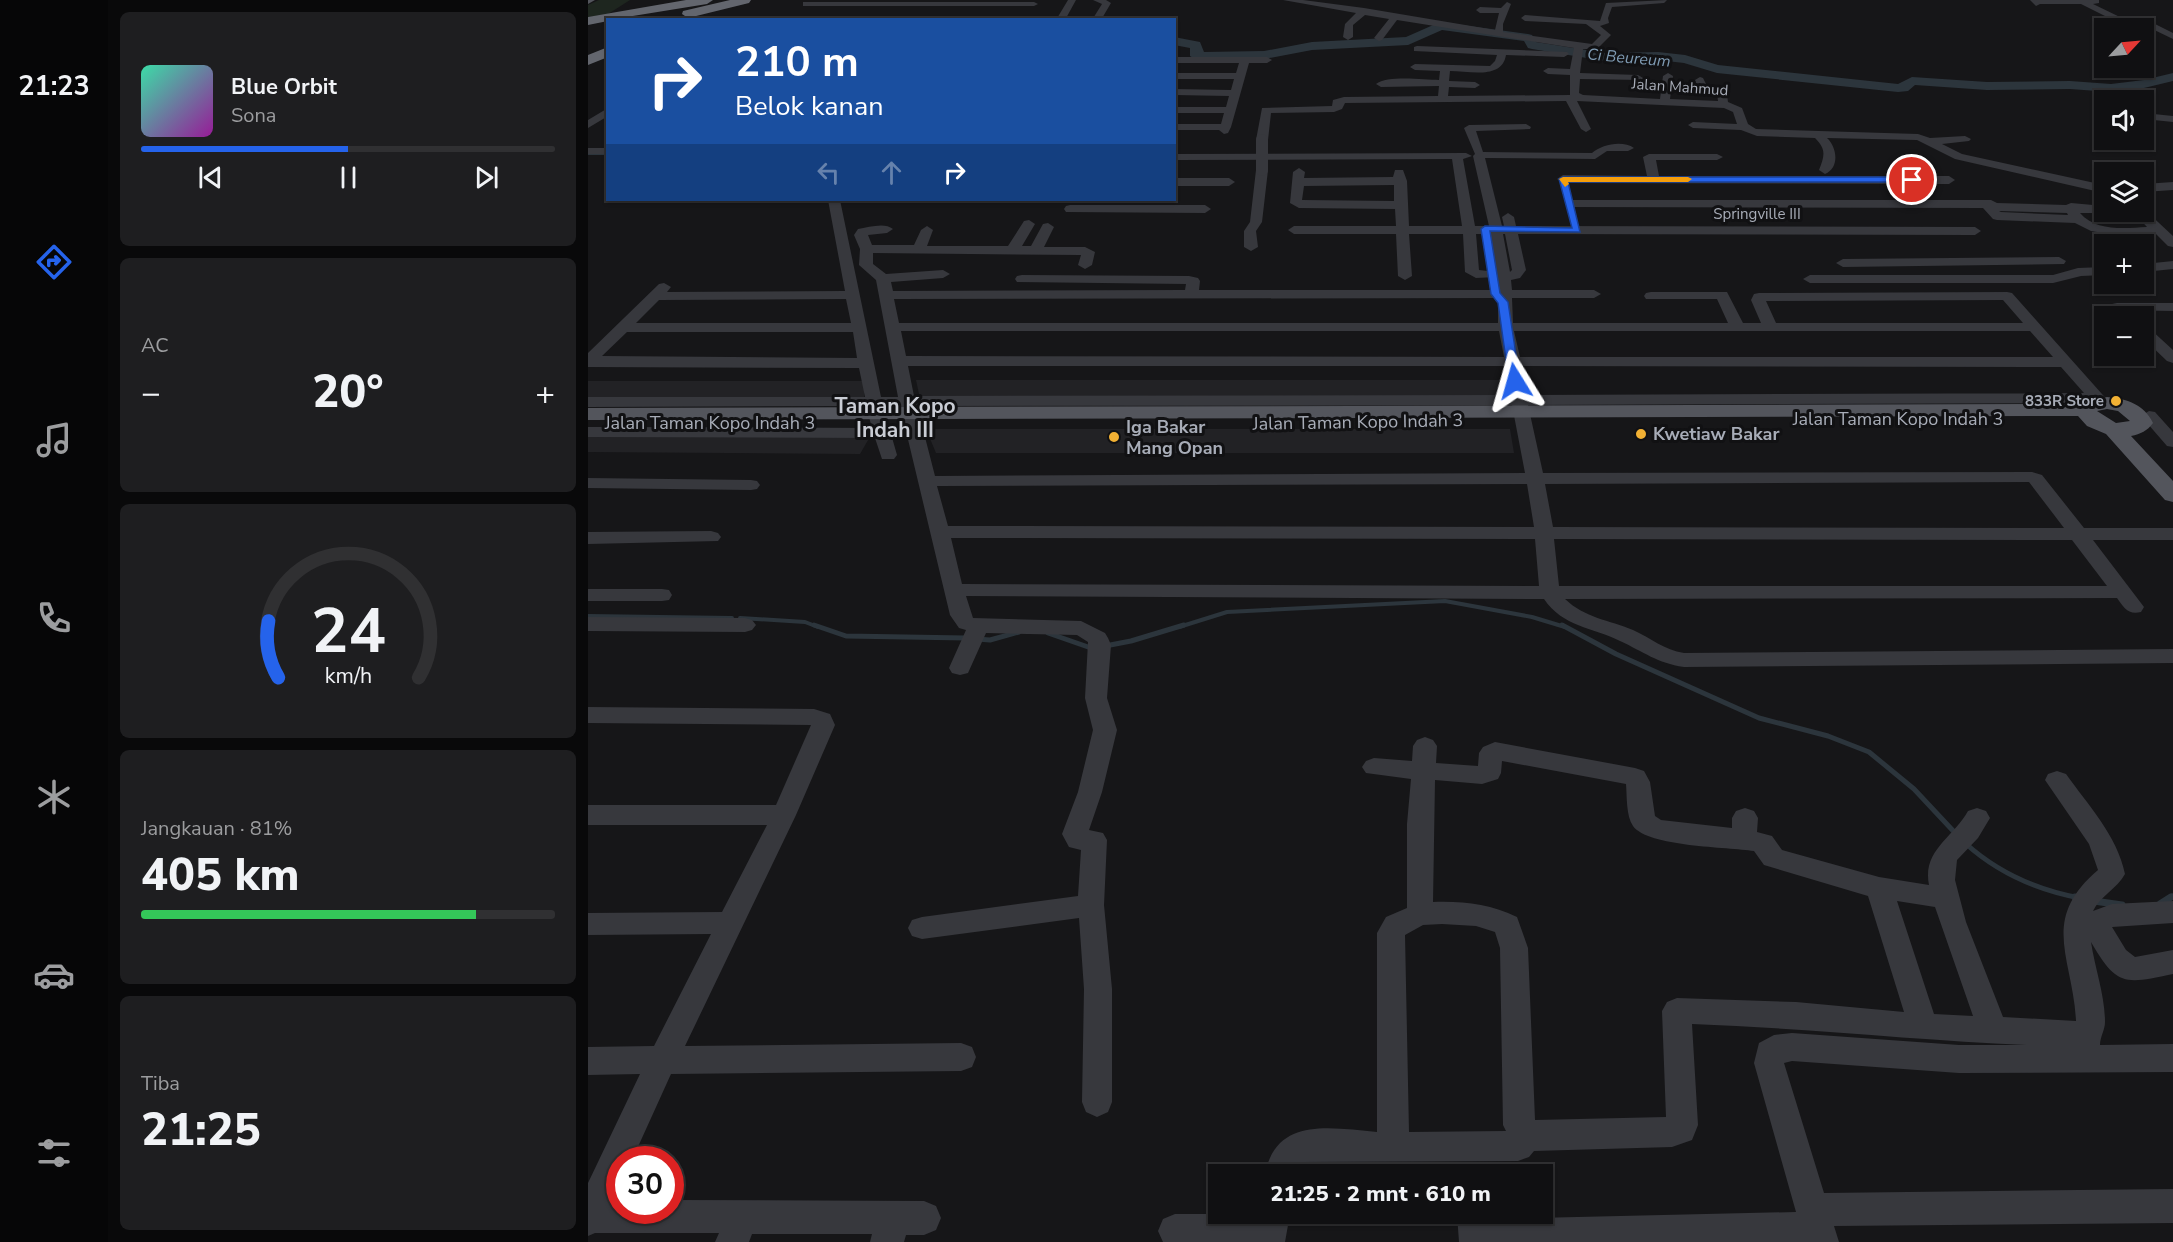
<!DOCTYPE html>
<html lang="id">
<meta charset="utf-8">
<style>
body{margin:0;font-family:"Nunito Sans",sans-serif;background:#1e1e20;color:#f1f3f6;height:100vh;display:flex;flex-direction:column;font-size:22px;white-space:nowrap}
*{box-sizing:border-box;margin:0}
p{font-size:20px;color:#9c9d9f}
.icon{flex:none;width:33px;height:33px;fill:none;stroke:currentColor;stroke-width:2;stroke-linecap:round;stroke-linejoin:round}
.map{position:relative;flex:1;overflow:hidden}
.drawer{display:flex;flex-direction:column;gap:12px;padding:12px;background:#09090a;width:480px}
.drawer>*{flex:none}
.guide{position:absolute;left:18px;top:18px;width:570px;height:183px;border-radius:0px;box-shadow:0 2px 4px #0004,0 0 0 2px #303032;background:#1a4fa0;color:#fff;overflow:hidden}
.needle{width:39px;rotate:64deg}
.buttons{position:absolute;left:1506px;top:18px;display:grid;gap:12px}
.buttons a{display:grid;place-items:center;width:60px;height:60px;border-radius:0px;background:#101012;box-shadow:0 2px 4px #0004,0 0 0 2px #303032;font-size:30px}
.speed{position:absolute;left:18px;top:1146px;display:flex;gap:12px;font-size:30px;font-weight:700;text-align:center}
.speed>*{display:grid;place-content:center;width:78px;height:78px;border-radius:50%;background:#101012;box-shadow:0 2px 4px #0004,0 0 0 2px #303032;line-height:1}
.speed .limit{border:9px solid #d22;background:#fff;color:#111}
.pin{position:absolute;display:grid;place-items:center;width:51px;height:51px;color:#fff;margin:-26px;border:3px solid #fff;border-radius:50%;box-shadow:0 2px 6px #0007}
.me{position:absolute;width:66px;margin:-33px;rotate:352deg;stroke-linejoin:round;filter:drop-shadow(0 0 4px #0008)}
.turn{display:flex;align-items:center;gap:21px;height:126px;padding:0 30px;font-size:27px}
.turn .icon{width:78px;height:78px;stroke-width:2.5}
.turn b{display:block;font-size:42px;line-height:51px}
.lanes{display:flex;align-items:center;height:57px;padding:0 30px;background:#0003;justify-content:center;gap:30px;direction:ltr}
.lanes .off{opacity:.35}
.big{font-size:45px;font-weight:800;line-height:1.1}
.drawer .tile{flex:1;display:flex;flex-direction:column;justify-content:center;gap:9px;min-width:0;padding:0 21px;border-radius:9px;background:#1e1e20}
.drawer .dial{align-items:center;gap:0}
.dial svg{height:156px;overflow:visible;fill:none;stroke:#303032;stroke-width:7;stroke-linecap:round;text-anchor:middle}
.dial text{fill:#f1f3f6;stroke:none}
.song{display:flex;align-items:center;gap:18px}
.cover{width:72px;height:72px;border-radius:9px;background:linear-gradient(135deg,hsl(160 70% 55%),hsl(300 70% 35%))}
.played{height:6px;border-radius:3px;background:linear-gradient(90deg,#2563eb 50%,#303032 50%)}
.keys{display:flex;justify-content:space-around;direction:ltr}
.heat{display:flex;justify-content:space-between;align-items:center;font-size:33px;direction:ltr}
.charge{height:9px;border-radius:4px;background:linear-gradient(90deg,#34c759 81%,#303032 0)}
.trip{position:absolute;left:620px;top:1164px;width:345px;height:60px;border-radius:0px;background:#101012;box-shadow:0 2px 4px #0004,0 0 0 2px #303032;font-weight:800;line-height:60px;text-align:center}
main{display:flex;flex:1;min-height:0}
.dock{display:flex;flex-direction:column;width:108px;justify-content:space-around;align-items:center;background:#060607;color:#9c9d9f}
.dock .icon{width:42px;height:42px}
.dock .current{color:#2563eb}
.dock b{font-size:27px;color:#f1f3f6}
.map>svg:first-child{display:block}
</style>
<main>
<nav class="dock">
<b>21:23</b>
<svg class="icon current" aria-label="directions" viewBox="0 0 24 24"><path d="M12 3l9 9-9 9-9-9zM9 14v-3h6M13 9l2 2-2 2"/></svg>
<svg class="icon" aria-label="music" viewBox="0 0 24 24"><path d="M9 18V5l10-2v13"/><circle cx="6" cy="18" r="3"/><circle cx="16" cy="16" r="3"/></svg>
<svg class="icon" aria-label="phone" viewBox="0 0 24 24"><path d="M5 4h4l2 5-3 2q2 4 5 5l2-3 5 2v4C11 20 4 13 5 4z"/></svg>
<svg class="icon" aria-label="climate" viewBox="0 0 24 24"><path d="M12 3v18M4 7l16 10M4 17L20 7"/></svg>
<svg class="icon" aria-label="car" viewBox="0 0 24 24"><path d="M5 17H2v-5l4-1 3-4h7l3 4 3 1v5h-3M9 17h6M6 11h13"/><circle cx="7" cy="17" r="2"/><circle cx="17" cy="17" r="2"/></svg>
<svg class="icon" aria-label="filters" viewBox="0 0 24 24"><path d="M4 7h16M4 17h16"/><circle cx="9" cy="7" r="2"/><circle cx="15" cy="17" r="2"/></svg>
</nav>
<section class="drawer">
<div class="tile">
<div class="song"><i class="cover"></i><div><b>Blue Orbit</b><p>Sona</p></div></div>
<div class="played"></div>
<div class="keys"><svg class="icon" aria-label="previous" viewBox="0 0 24 24"><path d="M18 5L8 12l10 7zM5 5v14"/></svg><svg class="icon" aria-label="pause" viewBox="0 0 24 24"><path d="M8 5v14M16 5v14"/></svg><svg class="icon" aria-label="next" viewBox="0 0 24 24"><path d="M6 5l10 7-10 7zM19 5v14"/></svg></div>
</div>
<div class="tile"><p>AC</p>
<div class="heat"><a>−</a><b class="big">20°</b><a>+</a></div>
</div>
<div class="tile dial"><svg viewBox="0 0 100 80">
<path d="M14 69A42 42 0 1 1 86 69"/>
<path d="M14 69A42 42 0 0 1 9 40" stroke="#2563eb"/>
<text x="50" y="56" font-size="32" font-weight="700">24</text>
<text x="50" y="72" font-size="11">km/h</text>
</svg></div>
<div class="tile"><p>Jangkauan · 81%</p><b class="big">405 km</b><div class="charge"></div></div>
<div class="tile"><p>Tiba</p><b class="big">21:25</b></div>
</section>
<div class="map">
<svg width="1585" height="1242" viewBox="0 0 1585 1242">
<rect width="100%" height="100%" fill="#161618"/>
<path fill="#222225" d="M328,380H920L925,408H334Z
M0,381H276V405L0,406Z
M0,427L287,428L272,454L0,452Z
M338,429H922L926,453H348Z"/>
<path fill="#1e261f" d="M11,0H42L20,14L0,17V5Z"/>
<g fill="none" stroke-linecap="round" stroke-linejoin="round">
<path stroke="#2c353c" stroke-width="2" d="M0,154H20"/>
<path stroke="#2c353c" stroke-width="4" d="M0,616L144,618
M152,618L217,622L230,627
M591,627L639,612L857,601L944,617L977,627"/>
<path stroke="#2c353c" stroke-width="5" d="M226,625L258,636L378,638
M974,625L1028,654L1171,718L1240,736L1281,752L1326,789L1369,835
M460,633L503,648
M389,639L402,640L431,632
M517,646L543,641L596,625
M1377,843C1409,872 1449,890 1492,898
M1581,899L1585,896"/>
<path stroke="#2c353c" stroke-width="7" d="M1487,897L1492,898
M1506,901L1534,905
M1572,904L1583,897"/>
<path fill="#2c353c" fill-rule="evenodd" d="M852,22L940,34L944,35L948,42L1017,53L1070,52L1097,55L1130,65L1310,84L1324,77L1399,82L1482,81L1523,84L1556,80L1585,73V81L1556,88L1523,92L1482,89L1399,90L1327,85L1320,91L1310,92L1129,73L1096,63L1070,60L1017,61L944,49L940,48L936,41L854,30L820,45L724,50L676,59L608,60L602,56V48L586,45V37L612,42L616,52L676,51L724,42L818,37Z"/>
<path fill="#37383d" fill-rule="evenodd" d="M480,0H488L477,20H468Z
M505,0H518L523,3L513,20H504L514,4Z
M695,0H715L776,8L907,30L911,13H892L888,10L892,7L913,8L919,2L923,4L915,24V32L1004,44L1013,35L998,24L937,21L933,18L937,15L1012,21L1018,3L1079,0L1076,3L1024,7L1020,18L1021,23L1012,26L1023,35L1009,49H995L992,73L1050,75L1055,78L1053,80L992,79L991,93L995,95L1072,99L1075,76L1080,73L1085,76L1082,99L1130,101L1129,92L1110,89L1107,80L1112,77L1115,78L1118,84L1138,87L1140,102L1154,108L1160,124L1168,129L1330,134L1342,138L1377,136L1383,139L1381,141L1354,144L1374,154L1516,185V193L1367,159L1329,140L1239,138C1249,147 1252,168 1237,174L1231,170C1237,155 1238,149 1227,138L1169,136L1153,130L1105,128L1100,125L1105,122L1149,124L1145,112L1136,108L989,101L1003,129L998,132L993,129L978,101L757,103L754,109L746,112L683,113L680,140L674,143L668,140L674,108L744,106L745,100L756,97L850,96L851,86L793,87L788,84C800,75 836,80 851,80L852,71L827,70L822,67L827,64L902,66L907,61L909,55L826,51V47L829,46L979,52L981,54L976,57L918,55C914,80 881,71 862,71L861,81L887,82L892,85L887,88L861,87L860,96L982,95V75L960,74L955,71L960,68L982,69L986,48L809,20L794,40L791,41L786,38L801,19L777,15L765,25V37L760,40L755,37L757,24L768,13Z
M1442,0H1511V3L1505,4L1536,19L1561,21L1585,33V39L1556,25L1531,23L1493,4H1452L1448,6Z
M218,2H446L450,4L446,6H215V2Z
M586,57H679L684,60L679,63H661L643,127L640,133L636,134L631,130H586V124H633L636,113H586V107H638L641,96L586,95V89L643,90L646,79H586V73H648L651,63H586Z
M20,108V116L0,128V120Z
M1556,113L1585,116V122L1556,119Z
M938,124L943,127L942,129L888,131L895,152L1004,153C1014,144 1035,140 1046,148L1040,151H1019L1007,159L897,158L914,226H916L914,217L920,213L926,217L928,226L1387,227L1393,231L1387,235L930,234L938,270L932,278L923,280L924,290H1006L1013,294L1006,298H924L925,323H1140L1129,299H1058L1056,296L1058,293L1063,292H1139L1155,323H1173L1163,300L1166,294L1171,293L1419,292L1424,293L1522,403L1514,408L1505,403L940,405L955,473L1444,472L1454,475L1496,528H1585V540H1505L1556,607L1553,612C1540,615 1536,608 1529,598L977,599C997,618 1021,620 1045,630C1063,638 1076,650 1096,653L1585,649V663L1096,667C1069,663 1056,652 1032,641C1004,627 975,627 956,599L378,596L385,618L493,621L517,633L520,638L523,645L519,698L529,730L514,792L501,830L515,833L519,840L516,905L524,989V1102L520,1112L509,1117L498,1112L494,1102L496,989L491,918L334,939L324,936L320,928L324,920L334,917L490,896L493,850L481,847L474,834L490,792L505,730L497,698L500,642L489,635L398,633L380,673L372,675L364,673L361,668L378,630L371,628L362,615L312,406H295L309,455L306,459H294L287,438L0,437V427L284,428L278,406L0,407V397H277L271,368L0,367V353L71,284L76,283L83,287L79,292L257,291L240,200H252L293,397H310L288,280L271,265L272,249L266,235L270,229C281,227 297,222 305,229L299,233L280,235L284,245H326L333,230L339,226L345,230L339,246H420L436,221L441,220L447,224L434,246H443L455,224L460,223L466,227L456,247H497L507,252L504,265L497,269L490,265L493,255L285,253V264L298,274L355,270L362,274L355,278L303,282L305,291L597,290L598,284L429,282L427,279L429,276L434,275L601,276L610,278L612,281L611,290H910L908,277L888,278L877,272L875,234H821L824,276L817,280L810,276L808,234H706L700,230L706,226H808L807,209L711,208L702,203L705,172L711,168L717,172L716,178L805,177L807,170H815L819,181L821,226H874L864,159L586,160V154L878,153L884,156L875,159L887,226H901L885,156L887,154L876,128L881,125ZM806,185V201L714,200L716,186ZM888,234H902L908,272L891,270ZM915,234H917L924,270L922,272ZM910,298V323H311L306,299ZM258,299L263,323H48L71,300ZM1415,300L1435,323H1188L1178,301ZM313,331H911L916,357L318,356ZM926,331H1442L1465,357H932ZM39,332H265L269,358L14,356ZM320,366H917L922,395L326,396ZM933,366L1473,367L1496,393L939,395ZM924,405L937,473L347,476L329,406ZM1441,482L1476,528L965,527L957,484ZM939,484L946,527L360,526L349,486ZM363,538L947,539L951,586L374,584ZM966,539L1484,540L1519,586H971Z
M0,148H20V154H0Z
M1061,154H1129L1135,157L1129,160H1068L1071,176H1361L1367,180L1361,184L975,183L969,179L975,175L1059,176L1055,157Z
M674,166L680,170L674,222L668,231L670,247L663,251L656,247V231L662,222L668,170Z
M586,178H641L647,182L641,186H586Z
M1585,182V190L1556,192V184Z
M983,200H1403L1409,203L1478,205L1483,203L1516,206V212L1520,213H1492C1508,232 1538,228 1559,227L1545,212H1556V209L1585,236V247L1580,246L1568,234H1521L1503,231L1487,223L1409,220L1405,219L1395,208L979,207L977,204L979,201ZM1411,211L1479,213L1480,215L1413,212Z
M482,205H617L623,209L617,213L478,212L476,209L478,206Z
M1471,257L1478,261L1476,264L1255,267L1248,263L1255,259Z
M1585,261V269L1556,272V264Z
M1516,267V275L1493,276L1465,283H1222L1215,279L1222,275H1465L1490,268Z
M1556,278L1561,279L1567,286L1565,289H1555L1551,285L1556,284Z
M1529,303H1585V311L1524,310L1522,307L1524,304Z
M1556,326L1561,328L1585,350V363L1579,361L1556,339Z
M1561,411L1567,412L1585,432V447L1579,446L1553,416Z
M0,478L163,480L169,481L172,485L169,489L163,490L0,488Z
M123,531L130,533L133,537L130,541L0,544V532Z
M0,589H74L81,590L84,595L81,600L74,601H0Z
M0,617L157,618L164,620L168,625L164,630L157,632L0,631Z
M0,707L226,709L242,714L247,725L208,815L97,1046L373,1043L384,1047L388,1057L384,1067L373,1071L83,1074L44,1160H32V1187L26,1200H32V1210H82V1200L336,1201L348,1206L353,1218L348,1230L336,1235H318L316,1242H282L284,1234H164L161,1242H127L131,1233H7L0,1236V1183L52,1074L0,1075V1047L66,1046L123,934L0,935V913L134,912L179,825H0V805H188L223,725L0,723Z
M837,737L845,740L849,746L848,763L890,766L891,753L895,747L907,742L1047,768L1056,771L1062,782L1067,816L1073,820L1144,828V818L1148,811L1157,808L1166,811L1170,818L1169,832L1184,836L1194,850L1291,877L1341,885C1334,850 1366,837 1380,811L1389,808L1398,811L1402,818L1390,838L1369,860L1367,880L1378,922L1415,1017L1488,1021C1485,958 1451,920 1510,870L1501,844L1457,780L1460,774L1469,771L1478,774C1500,805 1529,835 1537,874C1529,889 1512,896 1505,911L1524,904L1585,901V923L1524,927L1538,950L1547,957L1585,950V974C1537,984 1529,987 1503,942C1507,969 1517,995 1517,1022C1517,1030 1512,1037 1512,1045L1585,1044V1072L1371,1073L1204,1061L1196,1063L1236,1193L1585,1189V1223L1246,1226L1251,1242H871L869,1214H901L902,1219L1208,1212L1166,1063L1171,1043L1186,1035L1204,1033L1371,1045H1438C1327,1040 1216,1028 1104,1024L1110,1125L1104,1140L1084,1147L946,1151L941,1157L930,1161L717,1162L709,1174H677C688,1116 744,1128 789,1132V933L798,917L819,908V824L823,779L778,773L774,767L778,761L786,758L824,761L825,746L829,740ZM914,761L1038,784C1039,796 1038,816 1045,826C1060,847 1140,847 1166,851L1176,865L1280,896L1316,1012L1208,1002L1089,998L1079,1002L1074,1011L1078,1117L947,1120L940,948L929,917C902,904 875,901 845,902L847,780L894,784L910,779L913,773ZM1309,901L1347,907L1385,1016L1346,1014ZM854,924L888,926L907,932L912,948L915,1125L918,1131L821,1132L817,935L835,925Z
M587,1214H636L668,1218L669,1214H702L697,1242H575L570,1231L575,1219Z"/>
<path fill="#53555c" fill-rule="evenodd" d="M0,0H7L0,4Z
M1519,397C1539,399 1556,404 1565,423C1559,431 1553,434 1543,436L1585,481V502L1577,500L1518,434L1499,426L1490,416L0,420V408L1492,404ZM1519,409L1530,411L1542,421L1528,423L1509,411Z"/>
<path fill="#63666e" fill-rule="evenodd" d="M98,0H125L119,4L20,20V21L0,25V17Z
M142,0H163L161,3L100,18L94,14L95,11Z
M20,47V57L0,65V55Z"/>
<path stroke="#37383d" stroke-width="12" d="M674,140V170"/>
</g>
<path fill="#2563eb" stroke="#184099" stroke-width="1.5" d="M975,177H1324L1328,180L1324,182H980L992,232L902,231L912,293L920,302L932,381L927,384L921,381L910,303L903,294L893,229L897,226L984,228L971,179Z"/>
<path fill="#f59e0b" d="M975,177H1100L1104,179L1100,182H980L981,184L977,187L971,179Z"/>
<g fill="#f2b134" stroke="#111113" stroke-width="2">
<circle cx="1528" cy="401" r="6"/>
<circle cx="1053" cy="434" r="6"/>
<circle cx="526" cy="437" r="6"/>
</g>
<g text-anchor="middle" stroke-width="6" stroke-linejoin="round" paint-order="stroke">
<g font-size="15" fill="#a8adb8" stroke="#111113">
<text transform="translate(1092 87) rotate(4)" y="5">Jalan Mahmud</text>
<text x="1169" y="219">Springville III</text>
</g>
<g font-size="15" font-weight="bold" fill="#a8adb8" stroke="#111113" text-anchor="end">
<text x="1516" y="406">833R Store</text>
</g>
<g font-size="16" font-style="italic" fill="#7f9bb3" stroke="#111113">
<text transform="translate(1041 57) rotate(5)" y="6">Ci Beureum</text>
</g>
<g font-size="18" fill="#a8adb8" stroke="#111113">
<text x="1310" y="425">Jalan Taman Kopo Indah 3</text>
<text transform="translate(770 422) rotate(-1)" y="6">Jalan Taman Kopo Indah 3</text>
<text x="122" y="429">Jalan Taman Kopo Indah 3</text>
</g>
<g font-size="18" font-weight="bold" fill="#a8adb8" stroke="#111113" text-anchor="start">
<text x="538" y="433">Iga Bakar<tspan x="538" dy="21">Mang Opan</tspan></text>
<text x="1065" y="440">Kwetiaw Bakar</text>
</g>
<g font-size="21" font-weight="bold" fill="#c9ccd4" stroke="#111113">
<text x="307" y="413">Taman Kopo<tspan x="307" dy="24">Indah III</tspan></text>
</g>
</g>
</svg>
<div class="buttons">
<a><svg class="needle" viewBox="-14 -14 28 28"><path d="M0-13l5 13h-10z" fill="#e53935"/><path d="M0 13l5-13h-10z" fill="#9c9d9f"/></svg></a>
<a><svg class="icon" aria-label="sound" viewBox="0 0 24 24"><path d="M4 9h4l5-4v14l-5-4H4zM17 9q2 3 0 6"/></svg></a>
<a><svg class="icon" aria-label="layers" viewBox="0 0 24 24"><path d="M12 4l9 5-9 5-9-5zM3 14l9 5 9-5"/></svg></a>
<a>+</a>
<a>−</a>
</div>
<div class="speed"><div class="limit">30</div></div>
<div class="pin" style="left:1324px;top:180px;background:#d93025"><svg class="icon" aria-label="arrive" viewBox="0 0 24 24"><path d="M6 21V4h12l-3 4 3 4H6"/></svg></div>
<svg class="me" style="left:927px;top:381px" viewBox="-20 -20 40 40"><path d="M0-17L14 15 0 8-14 15z" fill="#2563eb" stroke="#fff" stroke-width="4"/></svg>
<div class="trip">21:25 · 2 mnt · 610 m</div>
<div class="guide">
<div class="turn"><svg class="icon" aria-label="right" viewBox="0 0 24 24"><path d="M7 20v-9h11M14 6l5 5-5 5"/></svg><div><b>210 m</b>Belok kanan</div></div>
<div class="lanes"><svg class="icon off" aria-label="left" viewBox="0 0 24 24"><path d="M17 20v-9H6M10 6l-5 5 5 5"/></svg><svg class="icon off" aria-label="ahead" viewBox="0 0 24 24"><path d="M12 20V5M6 11l6-6 6 6"/></svg><svg class="icon" aria-label="right" viewBox="0 0 24 24"><path d="M7 20v-9h11M14 6l5 5-5 5"/></svg></div>
</div>
</div>
</main>
